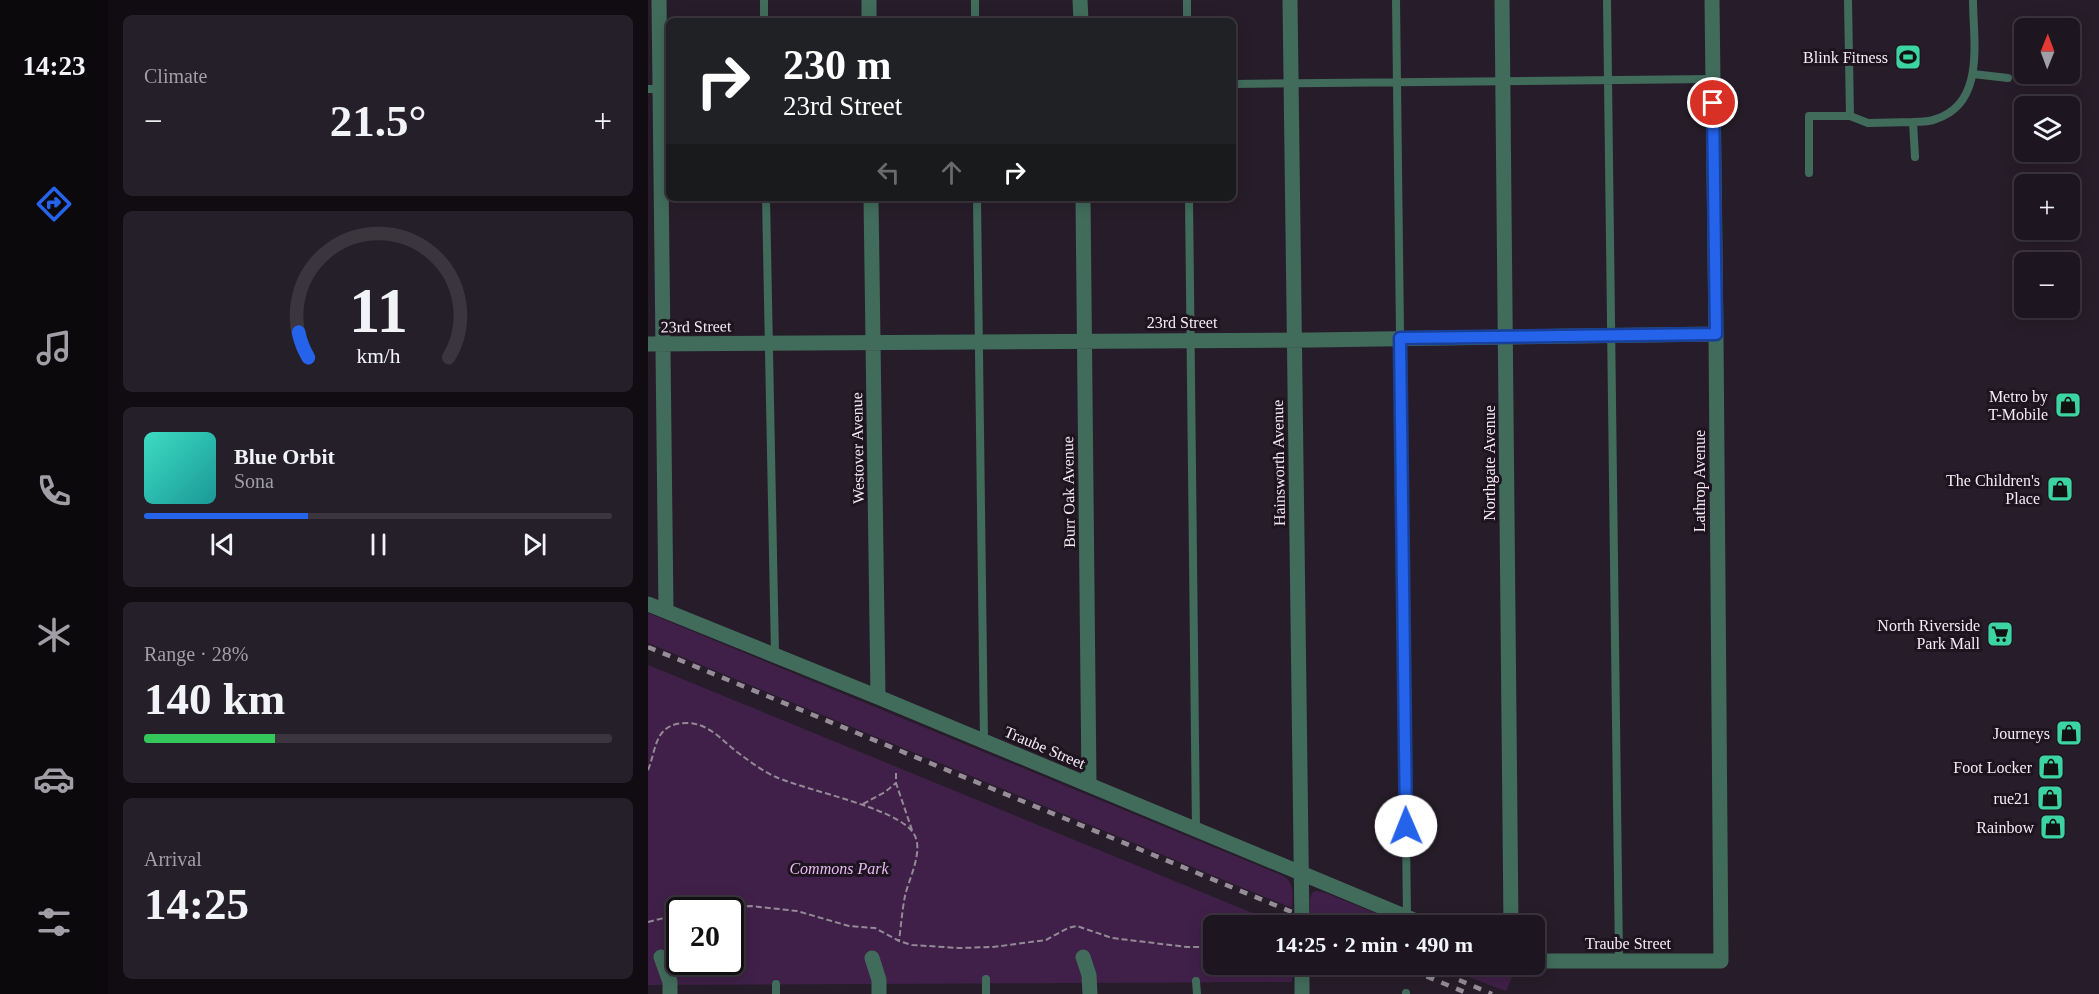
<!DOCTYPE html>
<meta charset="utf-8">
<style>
body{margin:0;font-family:Georgia,serif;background:#251f29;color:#f1f3f6;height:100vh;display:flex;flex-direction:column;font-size:22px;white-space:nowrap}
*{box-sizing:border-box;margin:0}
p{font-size:20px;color:#a09fa5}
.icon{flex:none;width:33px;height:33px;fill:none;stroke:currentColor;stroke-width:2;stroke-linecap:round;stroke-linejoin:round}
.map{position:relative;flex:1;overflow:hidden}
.details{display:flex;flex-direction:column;gap:15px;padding:15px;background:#100c12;width:540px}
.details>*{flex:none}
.hud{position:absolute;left:18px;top:18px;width:570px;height:183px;border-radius:9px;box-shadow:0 3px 15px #0003,0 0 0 2px #3b353e;background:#202124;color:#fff;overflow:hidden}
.needle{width:39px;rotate:1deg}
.controls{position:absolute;left:1366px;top:18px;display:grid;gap:12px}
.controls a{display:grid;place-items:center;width:66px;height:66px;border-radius:9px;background:#1d1620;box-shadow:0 3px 15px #0003,0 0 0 2px #3b353e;font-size:30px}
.speed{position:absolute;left:18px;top:897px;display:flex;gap:12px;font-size:30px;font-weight:700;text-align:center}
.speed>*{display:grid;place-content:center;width:78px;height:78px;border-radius:50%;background:#1d1620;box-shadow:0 3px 15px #0003,0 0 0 2px #3b353e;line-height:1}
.speed .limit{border:3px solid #111;border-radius:9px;background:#fff;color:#111}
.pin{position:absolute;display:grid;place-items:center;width:51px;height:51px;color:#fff;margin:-26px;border:3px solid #fff;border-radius:50%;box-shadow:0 2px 6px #0007}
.me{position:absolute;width:66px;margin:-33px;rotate:359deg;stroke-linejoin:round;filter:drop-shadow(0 0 4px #0008)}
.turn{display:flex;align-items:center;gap:21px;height:126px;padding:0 18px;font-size:27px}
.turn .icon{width:78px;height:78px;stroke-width:2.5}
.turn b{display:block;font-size:42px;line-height:51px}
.lanes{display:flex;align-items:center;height:57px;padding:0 18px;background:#0003;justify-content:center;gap:30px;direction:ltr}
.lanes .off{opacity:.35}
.big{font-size:45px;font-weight:600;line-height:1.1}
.details .tile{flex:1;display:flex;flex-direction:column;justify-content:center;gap:9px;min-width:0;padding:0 21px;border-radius:9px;background:#251f29}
.details .dial{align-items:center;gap:0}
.dial svg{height:156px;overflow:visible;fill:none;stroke:#3b353e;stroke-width:7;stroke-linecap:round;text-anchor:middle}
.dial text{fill:#f1f3f6;stroke:none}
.song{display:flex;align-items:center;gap:18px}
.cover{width:72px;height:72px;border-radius:9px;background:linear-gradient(135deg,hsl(170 70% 55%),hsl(180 70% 35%))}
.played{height:6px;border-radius:3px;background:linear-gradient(90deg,#2563eb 35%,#3b353e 35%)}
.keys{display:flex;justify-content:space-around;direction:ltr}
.heat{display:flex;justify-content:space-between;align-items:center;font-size:33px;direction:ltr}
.charge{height:9px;border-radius:4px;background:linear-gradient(90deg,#34c759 28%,#3b353e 0)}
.trip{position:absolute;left:555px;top:915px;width:342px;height:60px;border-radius:9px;background:#1d1620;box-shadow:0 3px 15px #0003,0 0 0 2px #3b353e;font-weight:600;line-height:60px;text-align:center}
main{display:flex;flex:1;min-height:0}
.menu{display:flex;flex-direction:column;width:108px;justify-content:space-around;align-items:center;background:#0c090d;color:#a09fa5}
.menu .icon{width:42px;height:42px}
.menu .active{color:#2563eb}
.menu b{font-size:27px;color:#f1f3f6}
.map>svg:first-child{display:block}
</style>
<main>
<nav class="menu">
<b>14:23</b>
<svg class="icon active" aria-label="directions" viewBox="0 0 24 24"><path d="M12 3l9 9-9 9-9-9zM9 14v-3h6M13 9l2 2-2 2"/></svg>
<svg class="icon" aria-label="music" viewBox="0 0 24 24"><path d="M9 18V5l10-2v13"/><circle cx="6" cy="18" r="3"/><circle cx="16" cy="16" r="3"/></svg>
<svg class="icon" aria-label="phone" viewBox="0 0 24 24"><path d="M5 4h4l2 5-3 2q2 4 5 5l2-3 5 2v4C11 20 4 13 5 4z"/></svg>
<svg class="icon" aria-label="climate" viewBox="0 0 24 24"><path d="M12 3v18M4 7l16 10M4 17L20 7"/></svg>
<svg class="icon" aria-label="car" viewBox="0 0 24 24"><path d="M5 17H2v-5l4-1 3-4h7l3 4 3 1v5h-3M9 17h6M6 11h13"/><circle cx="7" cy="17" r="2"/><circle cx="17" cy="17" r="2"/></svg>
<svg class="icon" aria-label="filters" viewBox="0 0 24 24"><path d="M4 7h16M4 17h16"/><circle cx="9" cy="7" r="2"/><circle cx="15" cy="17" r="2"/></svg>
</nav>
<section class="details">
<div class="tile"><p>Climate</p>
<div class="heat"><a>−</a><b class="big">21.5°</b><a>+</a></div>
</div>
<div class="tile dial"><svg viewBox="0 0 100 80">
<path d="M14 69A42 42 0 1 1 86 69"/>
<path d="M14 69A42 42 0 0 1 9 56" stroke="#2563eb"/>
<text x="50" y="56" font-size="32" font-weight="700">11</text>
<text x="50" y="72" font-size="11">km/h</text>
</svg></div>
<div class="tile">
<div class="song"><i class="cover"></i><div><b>Blue Orbit</b><p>Sona</p></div></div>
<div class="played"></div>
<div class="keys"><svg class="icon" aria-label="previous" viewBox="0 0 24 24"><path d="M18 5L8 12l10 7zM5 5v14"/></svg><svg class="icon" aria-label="pause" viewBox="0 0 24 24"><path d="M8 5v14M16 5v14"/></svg><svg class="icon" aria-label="next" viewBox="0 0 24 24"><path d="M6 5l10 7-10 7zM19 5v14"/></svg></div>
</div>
<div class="tile"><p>Range · 28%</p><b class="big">140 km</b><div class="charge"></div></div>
<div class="tile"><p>Arrival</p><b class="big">14:25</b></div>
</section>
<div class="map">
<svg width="1451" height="994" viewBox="0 0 1451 994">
<rect width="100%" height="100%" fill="#271d2a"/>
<path fill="#402048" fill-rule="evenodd" d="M0,613L633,875C648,882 644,894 644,908L0,643Z
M0,665L634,925L566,926V964L644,965V982L0,985ZM32,910H82V962H32Z
M668,891L675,892L757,925H688L662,916V898L665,892Z
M853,965L861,968H868L858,991L789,965Z"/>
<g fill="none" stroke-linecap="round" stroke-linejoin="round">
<path stroke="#938a95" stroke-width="2" stroke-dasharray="6 3" stroke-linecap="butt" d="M0,770C9,748 6,723 39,723C62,723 76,743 93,755C104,763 116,772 128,777C159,791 251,808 266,834C276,851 261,878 257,896C254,911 253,926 251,941
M248,773V783L264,830
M215,804L237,792L248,783
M54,910L103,906L149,911L201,926L227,928L251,941L264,945L311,948L345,947L398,940L420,928L429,926L464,938L539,947H566
M0,922L32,914"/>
<path stroke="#416c5b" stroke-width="8" d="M116,0V21
M327,0V21
M539,0V21
M748,0L759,917
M959,0L971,961
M1200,0L1202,116
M1325,74L1360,78
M585,84L1065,79
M0,89H21
M1267,157L1265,122C1273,122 1281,122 1288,119C1338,103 1325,40 1325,0
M1161,173V116H1202L1220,123L1265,122
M118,198L127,655
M329,198L336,741
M541,198L548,829
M338,979V994
M548,981L549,994
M128,984V994
M758,993V994"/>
<path stroke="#416c5b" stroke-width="15" d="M11,0L18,611
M221,0V21
M432,0L433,21
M642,0L654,926
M854,0L863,926
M223,198L230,697
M435,198L441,785
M0,344L665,340L1068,334
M0,604L230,697L780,926
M13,957L22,982V994
M435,957L441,975L442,994
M224,958L231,980V994
M886,961H1073L1068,334L1064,0
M654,964V994"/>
<path stroke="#968d98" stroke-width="4.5" stroke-dasharray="8 8" stroke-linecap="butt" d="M0,647L678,926
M749,964L821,994
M811,980L844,994"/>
</g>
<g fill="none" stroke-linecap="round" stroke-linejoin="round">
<defs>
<path id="route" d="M758,826L752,338L1068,334L1065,103"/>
</defs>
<use href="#route" stroke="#184099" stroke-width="15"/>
<use href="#route" stroke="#2563eb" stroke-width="10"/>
</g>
<defs>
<symbol id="stadium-square" viewBox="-11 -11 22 22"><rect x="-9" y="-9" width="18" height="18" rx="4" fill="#3dd4a3" stroke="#1e1420"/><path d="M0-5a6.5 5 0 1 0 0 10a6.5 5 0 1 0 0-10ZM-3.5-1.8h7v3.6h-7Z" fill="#111"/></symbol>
<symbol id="shop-square" viewBox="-11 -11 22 22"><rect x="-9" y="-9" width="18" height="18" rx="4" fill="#3dd4a3" stroke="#1e1420"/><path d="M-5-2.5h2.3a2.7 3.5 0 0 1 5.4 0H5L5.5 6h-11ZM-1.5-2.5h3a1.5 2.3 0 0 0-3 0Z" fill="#111"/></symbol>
<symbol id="supermarket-square" viewBox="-11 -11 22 22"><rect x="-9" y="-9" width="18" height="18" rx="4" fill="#3dd4a3" stroke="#1e1420"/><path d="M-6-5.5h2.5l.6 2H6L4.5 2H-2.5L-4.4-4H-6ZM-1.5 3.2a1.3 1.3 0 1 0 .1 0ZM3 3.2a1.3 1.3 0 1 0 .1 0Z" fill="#111"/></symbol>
</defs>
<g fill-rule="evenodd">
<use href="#stadium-square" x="1245" y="42" width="30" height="30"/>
<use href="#shop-square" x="1405" y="390" width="30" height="30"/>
<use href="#shop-square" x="1397" y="474" width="30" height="30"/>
<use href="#supermarket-square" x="1337" y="619" width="30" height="30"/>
<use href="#shop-square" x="1406" y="718" width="30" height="30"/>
<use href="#shop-square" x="1388" y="752" width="30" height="30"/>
<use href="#shop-square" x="1387" y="783" width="30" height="30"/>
<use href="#shop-square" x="1390" y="812" width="30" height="30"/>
</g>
<g text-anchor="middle" stroke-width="6" stroke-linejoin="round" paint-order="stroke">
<g font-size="16" fill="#f4ecf5" stroke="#1e1420" text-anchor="end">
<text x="1240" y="63">Blink Fitness</text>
<text x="1400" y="402">Metro by<tspan x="1400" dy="18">T-Mobile</tspan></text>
<text x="1392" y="486">The Children's<tspan x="1392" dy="18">Place</tspan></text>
<text x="1332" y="631">North Riverside<tspan x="1332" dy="18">Park Mall</tspan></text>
<text x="1402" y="739">Journeys</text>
<text x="1384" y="773">Foot Locker</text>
<text x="1382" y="804">rue21</text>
<text x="1386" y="833">Rainbow</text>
</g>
<g font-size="16" fill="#f4ecf5" stroke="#1e1420">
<text x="534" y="328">23rd Street</text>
<text transform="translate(48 326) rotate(-1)" y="6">23rd Street</text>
<text transform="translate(209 448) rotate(-91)" y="6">Westover Avenue</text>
<text transform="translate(630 463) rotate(-91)" y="6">Hainsworth Avenue</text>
<text transform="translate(841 463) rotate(-90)" y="6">Northgate Avenue</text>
<text transform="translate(1051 481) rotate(-90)" y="6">Lathrop Avenue</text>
<text transform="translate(420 492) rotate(-91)" y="6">Burr Oak Avenue</text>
<text transform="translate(397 747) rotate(23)" y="6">Traube Street</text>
<text x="980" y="949">Traube Street</text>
</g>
<g font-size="16" font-style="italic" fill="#e9baf3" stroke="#1e1420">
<text x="191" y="874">Commons Park</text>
</g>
</g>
</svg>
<div class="controls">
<a><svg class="needle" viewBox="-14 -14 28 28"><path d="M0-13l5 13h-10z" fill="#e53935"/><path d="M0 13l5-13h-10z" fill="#a09fa5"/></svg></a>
<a><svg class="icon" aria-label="layers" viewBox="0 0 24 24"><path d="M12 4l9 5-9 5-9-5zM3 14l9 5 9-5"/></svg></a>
<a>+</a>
<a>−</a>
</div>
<div class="speed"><div class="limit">20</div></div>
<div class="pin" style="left:1065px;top:103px;background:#d93025"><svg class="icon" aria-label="arrive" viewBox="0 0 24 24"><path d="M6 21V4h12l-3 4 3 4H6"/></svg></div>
<svg class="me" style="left:758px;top:826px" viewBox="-20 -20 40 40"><circle r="19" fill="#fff"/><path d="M0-13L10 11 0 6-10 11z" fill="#2563eb"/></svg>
<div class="trip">14:25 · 2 min · 490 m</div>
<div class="hud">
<div class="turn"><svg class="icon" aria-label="right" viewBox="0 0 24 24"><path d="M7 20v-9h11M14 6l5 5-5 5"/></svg><div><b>230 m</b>23rd Street</div></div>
<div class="lanes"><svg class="icon off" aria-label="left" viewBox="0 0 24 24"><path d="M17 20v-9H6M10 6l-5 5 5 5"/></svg><svg class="icon off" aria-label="ahead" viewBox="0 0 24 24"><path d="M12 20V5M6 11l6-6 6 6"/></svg><svg class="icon" aria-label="right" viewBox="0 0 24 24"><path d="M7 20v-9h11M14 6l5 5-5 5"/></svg></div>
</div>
</div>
</main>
